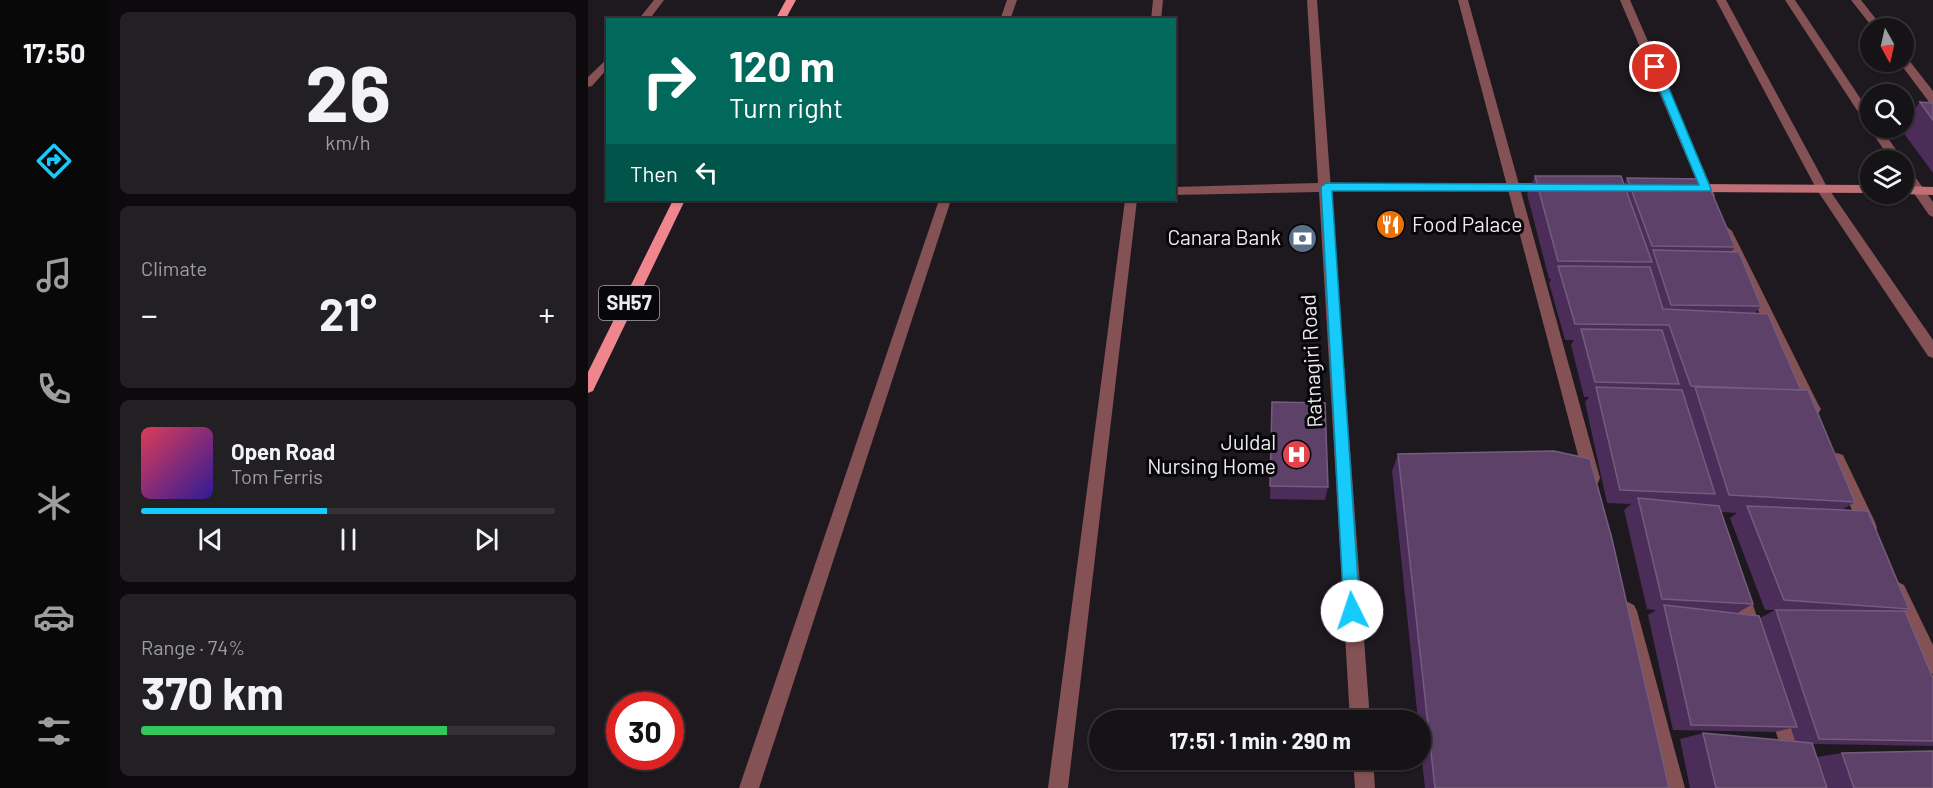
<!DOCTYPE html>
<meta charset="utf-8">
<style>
body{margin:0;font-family:Barlow,sans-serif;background:#232024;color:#f1f3f6;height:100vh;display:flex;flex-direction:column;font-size:22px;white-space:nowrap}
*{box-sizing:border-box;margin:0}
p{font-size:20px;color:#9e9ea1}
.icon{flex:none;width:33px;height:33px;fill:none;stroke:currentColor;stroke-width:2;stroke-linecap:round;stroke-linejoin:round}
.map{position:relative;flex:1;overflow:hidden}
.side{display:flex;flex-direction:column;gap:12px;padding:12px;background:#0c0a0d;width:480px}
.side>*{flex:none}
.banner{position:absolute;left:18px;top:18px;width:570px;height:183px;border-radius:0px;box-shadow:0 2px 4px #0004,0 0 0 2px #353236;background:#00695c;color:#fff;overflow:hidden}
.needle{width:39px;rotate:172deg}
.fabs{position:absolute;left:1272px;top:18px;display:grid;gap:12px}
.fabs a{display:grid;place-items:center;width:54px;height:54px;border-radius:50%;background:#161317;box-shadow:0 2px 4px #0004,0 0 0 2px #353236;font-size:30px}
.speed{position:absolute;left:18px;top:692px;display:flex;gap:12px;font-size:30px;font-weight:700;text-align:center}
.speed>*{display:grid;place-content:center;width:78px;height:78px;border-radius:50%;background:#161317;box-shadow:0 2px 4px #0004,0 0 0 2px #353236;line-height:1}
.speed .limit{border:9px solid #d22;background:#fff;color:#111}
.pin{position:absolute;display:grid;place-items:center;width:51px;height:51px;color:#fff;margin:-26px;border:3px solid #fff;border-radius:50%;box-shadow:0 2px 6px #0007}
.me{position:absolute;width:66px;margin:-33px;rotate:356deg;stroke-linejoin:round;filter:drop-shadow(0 0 4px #0008)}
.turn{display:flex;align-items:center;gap:21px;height:126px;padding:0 24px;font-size:27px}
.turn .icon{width:78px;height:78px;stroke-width:2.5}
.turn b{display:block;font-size:42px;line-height:51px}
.then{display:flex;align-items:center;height:57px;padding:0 24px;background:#0003;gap:12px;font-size:22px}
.big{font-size:45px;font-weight:700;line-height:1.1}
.side .widget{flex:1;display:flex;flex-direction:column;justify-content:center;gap:9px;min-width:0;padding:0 21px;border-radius:9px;background:#232024}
.side .dial{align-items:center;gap:0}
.dial b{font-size:78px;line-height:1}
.song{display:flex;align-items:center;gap:18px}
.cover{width:72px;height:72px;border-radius:9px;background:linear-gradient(135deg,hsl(350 70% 55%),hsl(250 70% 35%))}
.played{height:6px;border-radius:3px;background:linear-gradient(90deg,#16cafb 45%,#353236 45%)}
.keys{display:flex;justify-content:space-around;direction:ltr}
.heat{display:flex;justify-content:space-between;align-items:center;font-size:33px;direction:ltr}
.charge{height:9px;border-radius:4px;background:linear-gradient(90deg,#34c759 74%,#353236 0)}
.trip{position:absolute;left:501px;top:710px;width:342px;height:60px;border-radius:30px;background:#161317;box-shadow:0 2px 4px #0004,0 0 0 2px #353236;font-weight:700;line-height:60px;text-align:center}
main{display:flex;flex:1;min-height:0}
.dock{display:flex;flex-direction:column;width:108px;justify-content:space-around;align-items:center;background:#090809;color:#9e9ea1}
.dock .icon{width:42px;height:42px}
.dock .selected{color:#16cafb}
.dock b{font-size:27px;color:#f1f3f6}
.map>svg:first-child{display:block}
</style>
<main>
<nav class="dock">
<b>17:50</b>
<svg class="icon selected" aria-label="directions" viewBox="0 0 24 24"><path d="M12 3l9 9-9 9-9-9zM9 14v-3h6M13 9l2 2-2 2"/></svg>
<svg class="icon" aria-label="music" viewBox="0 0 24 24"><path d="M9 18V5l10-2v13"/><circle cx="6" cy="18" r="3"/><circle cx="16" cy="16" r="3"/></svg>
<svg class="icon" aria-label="phone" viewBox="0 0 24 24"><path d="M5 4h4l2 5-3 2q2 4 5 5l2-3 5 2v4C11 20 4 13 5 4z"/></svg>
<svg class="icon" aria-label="climate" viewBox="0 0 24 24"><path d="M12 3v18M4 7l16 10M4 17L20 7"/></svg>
<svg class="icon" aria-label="car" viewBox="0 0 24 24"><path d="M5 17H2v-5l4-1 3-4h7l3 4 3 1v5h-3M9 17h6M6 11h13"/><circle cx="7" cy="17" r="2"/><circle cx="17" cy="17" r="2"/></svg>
<svg class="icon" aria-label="filters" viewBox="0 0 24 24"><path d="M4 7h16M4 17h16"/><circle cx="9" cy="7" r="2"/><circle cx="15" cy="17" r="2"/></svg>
</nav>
<section class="side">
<div class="widget dial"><b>26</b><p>km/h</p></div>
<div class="widget"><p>Climate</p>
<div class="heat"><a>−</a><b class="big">21°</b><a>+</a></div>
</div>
<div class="widget">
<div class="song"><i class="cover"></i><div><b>Open Road</b><p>Tom Ferris</p></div></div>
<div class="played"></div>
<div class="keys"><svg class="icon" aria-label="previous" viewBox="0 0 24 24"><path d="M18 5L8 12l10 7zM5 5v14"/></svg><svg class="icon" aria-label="pause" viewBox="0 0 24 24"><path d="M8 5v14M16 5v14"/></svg><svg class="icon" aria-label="next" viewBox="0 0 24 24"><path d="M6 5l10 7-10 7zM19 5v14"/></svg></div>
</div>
<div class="widget"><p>Range · 74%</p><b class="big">370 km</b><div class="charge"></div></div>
</section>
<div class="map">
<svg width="1345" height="788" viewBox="0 0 1345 788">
<rect width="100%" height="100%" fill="#1d191f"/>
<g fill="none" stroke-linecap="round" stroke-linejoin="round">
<path fill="#845154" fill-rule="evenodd" d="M66,0H76L61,20H50Z
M419,0H429L422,20H412Z
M565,0H575L573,20H563Z
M719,0H729L782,720H762L731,192L586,195V187L730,183Z
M870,0H880L1012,478L1010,483L1004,485L998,483L996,478Z
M1032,0H1042L1127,196L1125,199H1117L1115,196Z
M1128,0H1138L1238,185L1345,340V358L1340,356L1229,190Z
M1197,0H1207L1282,113V125L1278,124Z
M1263,0H1273L1295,28H1285Z
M20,58V68L4,86L0,87V77Z
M1316,58L1320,59L1345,91V103L1341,102L1311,62H1316Z
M1282,126L1293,128L1315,160H1303L1281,128Z
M1316,166L1320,167L1345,202V217L1341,215L1316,179Z
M351,200H363L171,788H151Z
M537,200H549L480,788H460Z
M1138,226L1144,231L1230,404L1233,409L1230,414L1225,416L1220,414L1132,231Z
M1249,453L1255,455L1287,522L1289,528L1287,534L1281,536L1275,534L1241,460L1243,455Z
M1151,579L1157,582L1175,634L1172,640L1166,643L1160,640L1142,588L1145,582Z
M1310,582L1316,585L1345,645V674L1338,672L1301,591L1304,585Z
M1040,602L1046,605L1049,611L1097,788H1077L1031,611L1034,605Z
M1191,701L1198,704L1201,711L1226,788H1206L1181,711L1184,704Z
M765,759H785L787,788H767Z"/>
<path fill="#c06f75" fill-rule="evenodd" d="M738,183H962L968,187L962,191H738L732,187Z
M1103,184L1282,185V193L1103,192L1097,188Z
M1316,186L1345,187V195L1313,194H1316Z"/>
<path fill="#ef868e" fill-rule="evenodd" d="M198,0H208L197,20H187Z
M85,200H97L5,391L0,393V372Z"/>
</g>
<path fill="#4c2c59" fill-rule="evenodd" d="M1332,102L1345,103V173L1312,128H1316V121Z
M947,176L1036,184L1039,178L1147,247L1143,252L1173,306L1167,313L1213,390L1267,502L1254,510L1321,609L1315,611L1345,678V746L1225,744L1229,757L1254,753L1345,788H1102L1092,739L1115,733L1207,741L1203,728L1187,732L1085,730L1060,615L1068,610L1059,609L1036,510L1043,504L1019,503L997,402L1001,397H996L983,345L986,340H977L961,283L963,279H961L939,194ZM1133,512L1149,513L1142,518L1177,610H1187L1172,618L1147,614L1165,604Z
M684,402L740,487L737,500L682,499Z
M810,454L1081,788H837L832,745V720H830L804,471Z"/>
<path fill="#5e4169" stroke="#745c7e" stroke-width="1.5" d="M1332,102L1345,103V120Z
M947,176H1033L1064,262L970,261Z
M1039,178L1118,179L1147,247L1064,246Z
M1065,250L1151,252L1173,306L1083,305Z
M970,266L1062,267L1075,309L1180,314L1213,390L1103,386L1081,325L987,324Z
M993,329L1074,330L1091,384L1007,382Z
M1008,387L1094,390L1127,494L1032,490Z
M1107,387L1220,390L1267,502L1141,495Z
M684,402L737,403L740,487L682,486Z
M966,451L1002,459L1024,539L1081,788H847L810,454Z
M1050,498L1131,506L1165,604L1074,599Z
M1159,506L1280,511L1321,609L1196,600Z
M1076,605L1171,616L1209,727L1103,725Z
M1188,610L1317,611L1345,678V741L1231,739Z
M1115,733L1224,743L1239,788H1128Z
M1345,751V788H1266L1254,753Z"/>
<path fill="#16cafb" stroke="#0e83a3" stroke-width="1.5" d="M1064,65L1072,67L1123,189L1122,191H744L772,611L770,617L764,619L758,617L756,611L733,187L738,183L1111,185L1062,67Z"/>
<defs>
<symbol id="restaurant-disc" viewBox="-11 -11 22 22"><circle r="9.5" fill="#e8710a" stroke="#070608"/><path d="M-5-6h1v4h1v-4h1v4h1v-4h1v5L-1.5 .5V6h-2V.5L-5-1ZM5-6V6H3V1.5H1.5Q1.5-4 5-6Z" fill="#fff"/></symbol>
<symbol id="bank-disc" viewBox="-11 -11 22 22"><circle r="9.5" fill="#5c6f8a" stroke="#070608"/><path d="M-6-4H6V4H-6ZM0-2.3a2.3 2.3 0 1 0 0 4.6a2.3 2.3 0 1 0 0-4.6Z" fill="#fff"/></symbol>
<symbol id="hospital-disc" viewBox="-11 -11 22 22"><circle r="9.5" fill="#e0444e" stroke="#070608"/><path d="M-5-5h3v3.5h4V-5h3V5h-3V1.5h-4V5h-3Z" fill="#fff"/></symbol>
</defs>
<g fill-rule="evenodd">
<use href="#restaurant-disc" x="786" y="208" width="33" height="33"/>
<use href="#bank-disc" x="698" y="222" width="33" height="33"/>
<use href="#hospital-disc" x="692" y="438" width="33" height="33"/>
</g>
<g text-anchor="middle" stroke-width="6" stroke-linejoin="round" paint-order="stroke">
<rect fill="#070608" stroke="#a9a6aa" stroke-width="1.5" x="11" y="286" width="60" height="34" rx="4.5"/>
<g font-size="20" font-weight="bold" fill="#eeebef">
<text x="41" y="310">SH57</text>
</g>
<g font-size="21" fill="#eeebef" stroke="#070608" text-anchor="end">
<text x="824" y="232" text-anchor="start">Food Palace</text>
<text x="693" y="245">Canara Bank</text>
<text x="688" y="450">Juldal<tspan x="688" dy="24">Nursing Home</tspan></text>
</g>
<g font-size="21" fill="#eeebef" stroke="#070608">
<text transform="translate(724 361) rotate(-93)" y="7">Ratnagiri Road</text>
</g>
</g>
</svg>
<div class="fabs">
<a><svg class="needle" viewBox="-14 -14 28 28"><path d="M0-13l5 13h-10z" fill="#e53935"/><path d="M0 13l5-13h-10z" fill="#9e9ea1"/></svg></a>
<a><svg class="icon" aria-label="search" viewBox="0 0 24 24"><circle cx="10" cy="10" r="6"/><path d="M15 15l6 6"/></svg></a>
<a><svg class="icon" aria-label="layers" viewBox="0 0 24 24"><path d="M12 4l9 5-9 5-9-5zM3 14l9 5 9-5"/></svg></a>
</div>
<div class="speed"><div class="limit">30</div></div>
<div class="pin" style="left:1067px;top:67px;background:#d93025"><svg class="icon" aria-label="arrive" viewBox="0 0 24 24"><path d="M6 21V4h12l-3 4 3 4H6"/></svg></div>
<svg class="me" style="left:764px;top:611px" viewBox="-20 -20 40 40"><circle r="19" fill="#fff"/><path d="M0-13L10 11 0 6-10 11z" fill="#16cafb"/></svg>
<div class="trip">17:51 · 1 min · 290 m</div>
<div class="banner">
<div class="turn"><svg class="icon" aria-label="right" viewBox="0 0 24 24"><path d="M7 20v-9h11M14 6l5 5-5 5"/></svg><div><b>120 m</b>Turn right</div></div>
<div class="then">Then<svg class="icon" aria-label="left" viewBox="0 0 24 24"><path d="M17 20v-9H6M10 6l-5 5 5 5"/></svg></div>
</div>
</div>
</main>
